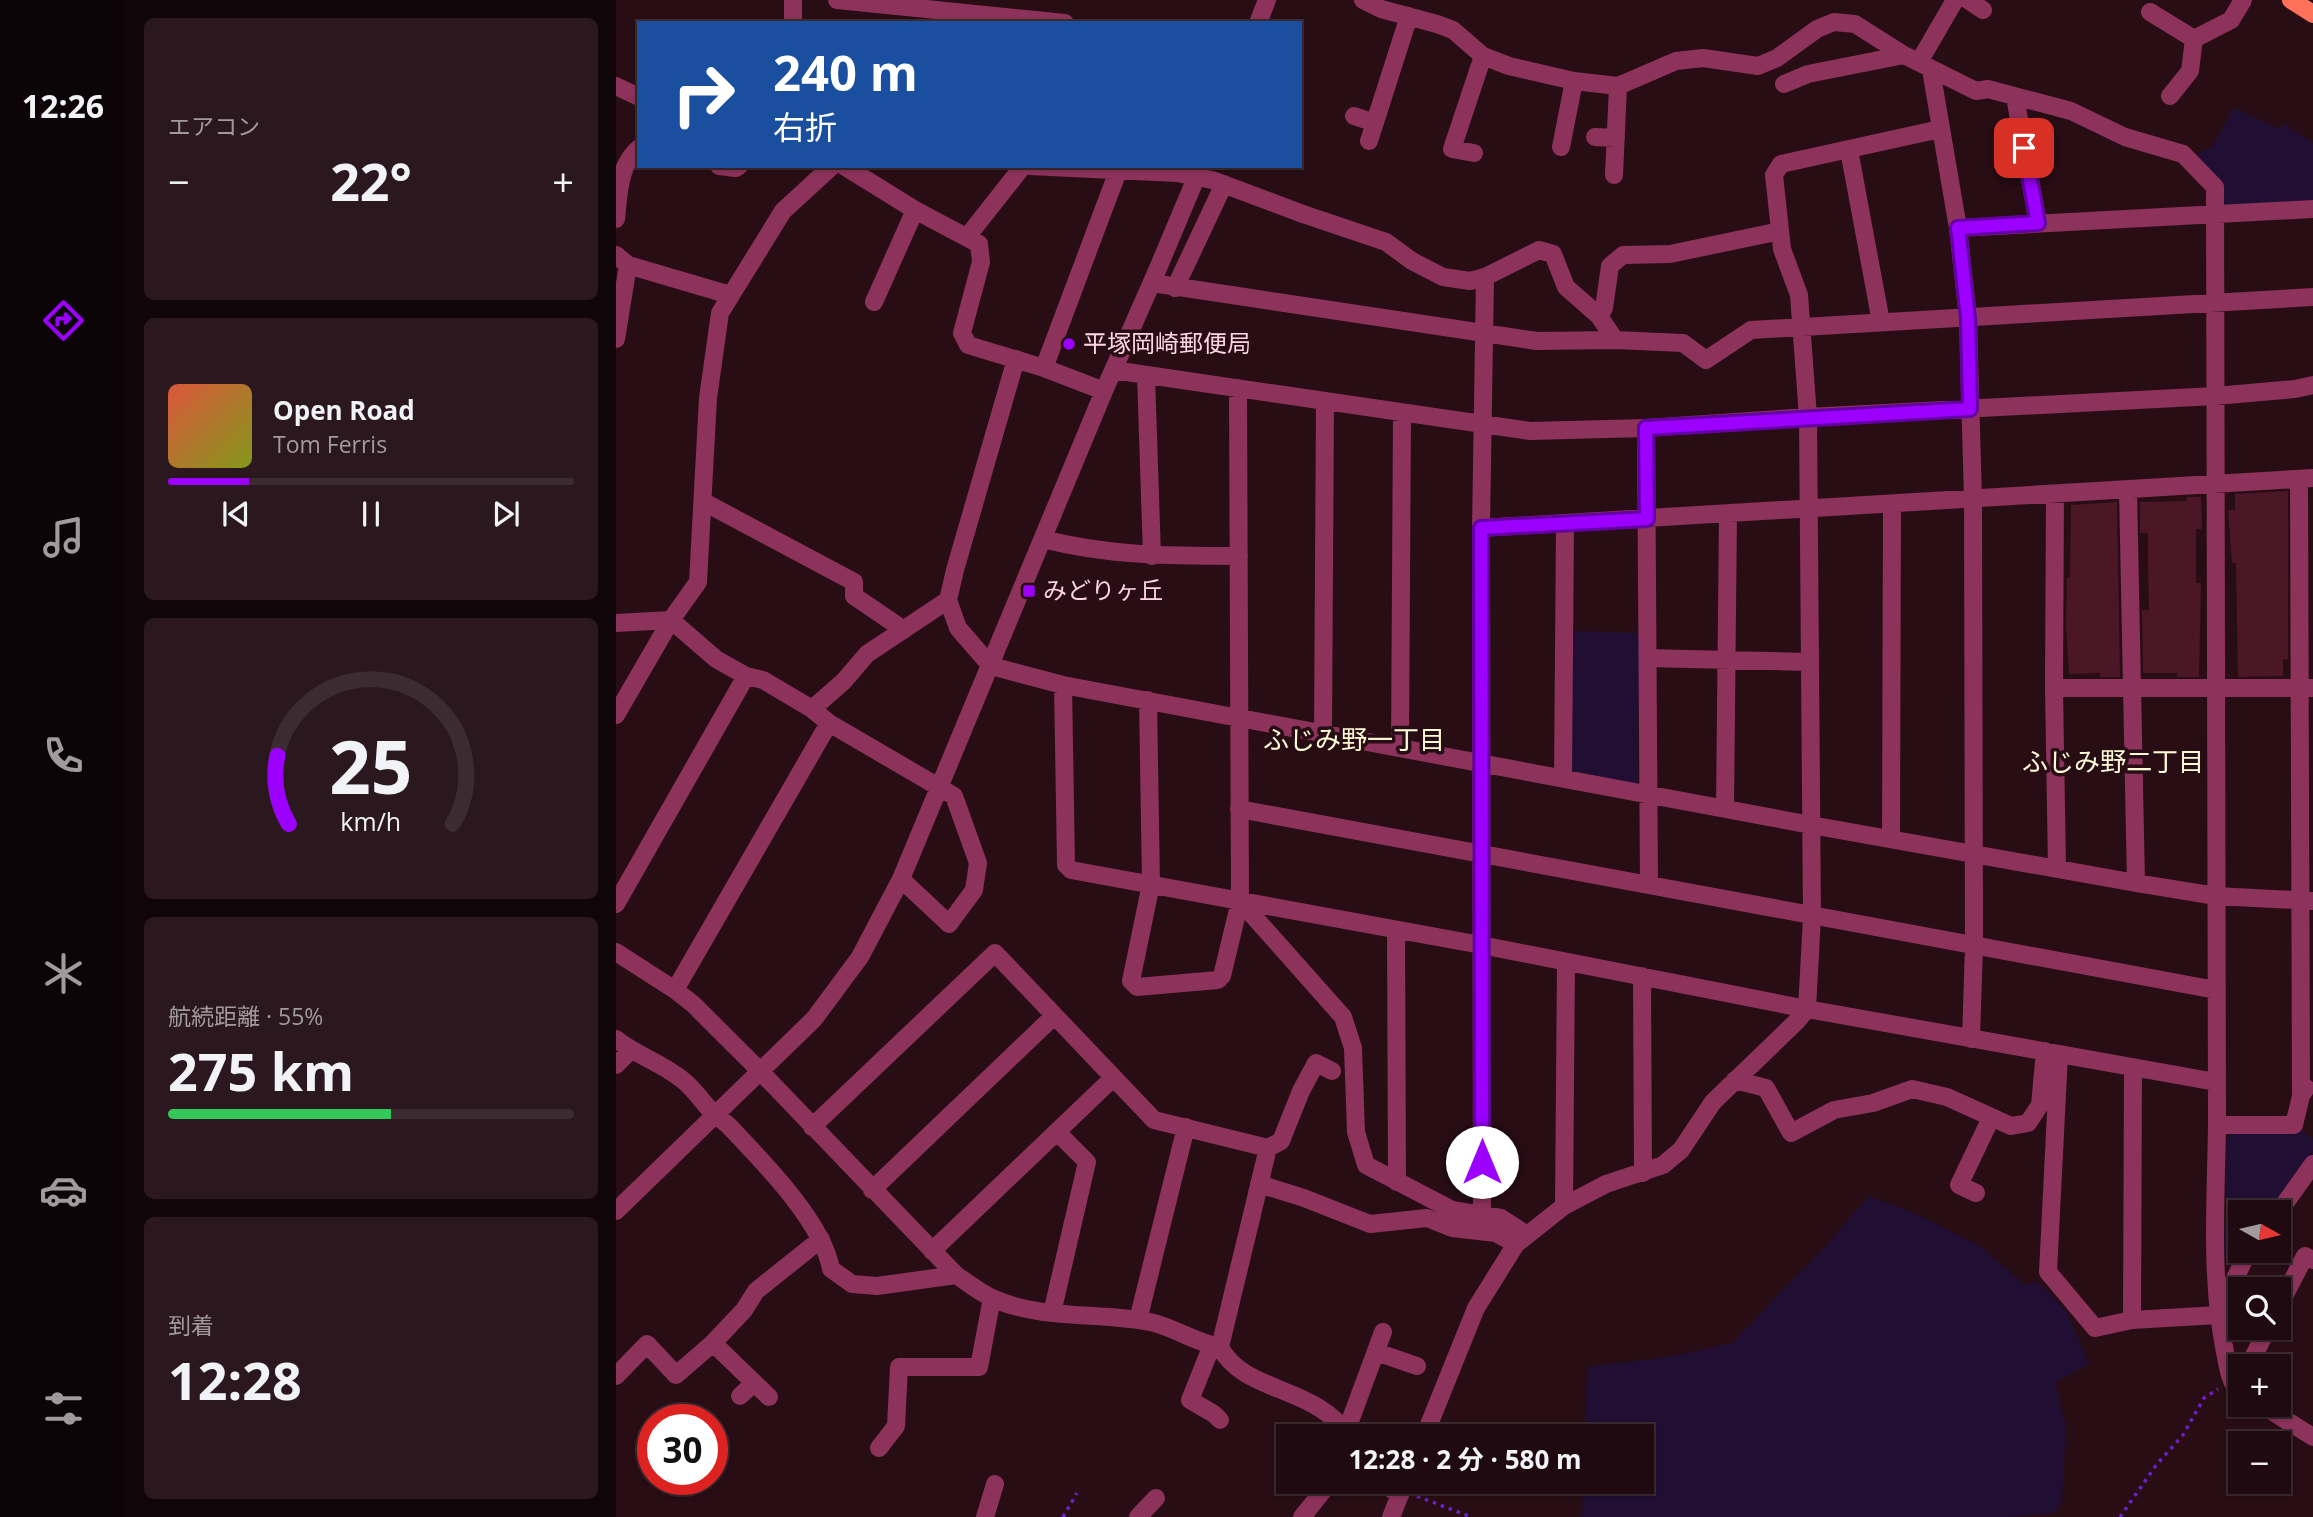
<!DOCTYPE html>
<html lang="ja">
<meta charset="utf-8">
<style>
body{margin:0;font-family:"Open Sans","Noto Sans JP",sans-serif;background:#2b181e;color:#f1f3f6;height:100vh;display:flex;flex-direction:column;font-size:26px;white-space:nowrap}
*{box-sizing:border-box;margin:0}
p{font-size:23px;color:#a19a9f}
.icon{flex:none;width:38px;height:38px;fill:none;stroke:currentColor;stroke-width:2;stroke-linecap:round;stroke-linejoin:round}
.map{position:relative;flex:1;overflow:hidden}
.sheet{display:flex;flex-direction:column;gap:18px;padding:18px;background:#100609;width:490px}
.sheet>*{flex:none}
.hud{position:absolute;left:21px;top:21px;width:665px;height:147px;border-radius:0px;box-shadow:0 2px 5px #0004,0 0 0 2px #3c2b30;background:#1a4fa0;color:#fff;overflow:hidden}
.needle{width:46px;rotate:98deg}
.controls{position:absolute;left:1612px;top:1200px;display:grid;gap:14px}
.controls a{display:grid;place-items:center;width:63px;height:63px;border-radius:0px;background:#1e0a10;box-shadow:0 2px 5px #0004,0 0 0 2px #3c2b30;font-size:35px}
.speed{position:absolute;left:21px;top:1404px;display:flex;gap:14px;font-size:35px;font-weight:700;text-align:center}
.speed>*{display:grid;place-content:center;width:91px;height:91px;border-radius:50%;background:#1e0a10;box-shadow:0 2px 5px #0004,0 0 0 2px #3c2b30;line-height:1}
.speed .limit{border:10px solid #d22;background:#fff;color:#111}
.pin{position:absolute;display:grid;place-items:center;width:60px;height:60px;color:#fff;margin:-30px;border-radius:14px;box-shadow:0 4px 10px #0006}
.me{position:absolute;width:77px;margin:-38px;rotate:0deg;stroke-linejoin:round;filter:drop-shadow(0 0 5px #0008)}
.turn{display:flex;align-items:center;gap:24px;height:147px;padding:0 21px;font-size:32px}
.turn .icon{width:91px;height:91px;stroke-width:2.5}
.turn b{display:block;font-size:49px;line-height:60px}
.big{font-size:52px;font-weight:700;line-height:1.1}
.sheet .card{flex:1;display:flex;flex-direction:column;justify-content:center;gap:10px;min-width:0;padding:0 24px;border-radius:10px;background:#2b181e}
.sheet .dial{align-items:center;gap:0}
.dial svg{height:182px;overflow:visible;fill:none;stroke:#3c2b30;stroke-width:7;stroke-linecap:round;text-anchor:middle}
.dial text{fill:#f1f3f6;stroke:none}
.song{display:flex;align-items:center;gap:21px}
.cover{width:84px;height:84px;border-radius:10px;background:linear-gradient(135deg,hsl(10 70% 55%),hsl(70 70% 35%))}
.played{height:7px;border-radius:4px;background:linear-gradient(90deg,#9c00ff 20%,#3c2b30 20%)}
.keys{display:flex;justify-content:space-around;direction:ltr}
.heat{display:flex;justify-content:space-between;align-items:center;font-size:38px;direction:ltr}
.charge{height:10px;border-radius:5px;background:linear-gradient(90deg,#34c759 55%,#3c2b30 0)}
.trip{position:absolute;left:660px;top:1424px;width:378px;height:70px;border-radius:0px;background:#1e0a10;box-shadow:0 2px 5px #0004,0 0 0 2px #3c2b30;font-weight:700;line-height:70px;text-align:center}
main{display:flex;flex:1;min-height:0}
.tabs{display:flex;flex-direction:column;width:126px;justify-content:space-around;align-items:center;background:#0c0406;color:#a19a9f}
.tabs .icon{width:49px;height:49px}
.tabs .on{color:#9c00ff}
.tabs b{font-size:32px;color:#f1f3f6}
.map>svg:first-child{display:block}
</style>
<main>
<nav class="tabs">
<b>12:26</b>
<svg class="icon on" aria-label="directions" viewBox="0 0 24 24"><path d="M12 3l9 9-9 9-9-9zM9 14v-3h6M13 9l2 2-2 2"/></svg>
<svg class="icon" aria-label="music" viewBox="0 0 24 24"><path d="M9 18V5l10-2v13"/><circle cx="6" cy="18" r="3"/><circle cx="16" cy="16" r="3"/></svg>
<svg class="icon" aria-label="phone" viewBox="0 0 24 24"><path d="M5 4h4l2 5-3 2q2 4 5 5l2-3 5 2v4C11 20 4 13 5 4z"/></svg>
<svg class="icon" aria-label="climate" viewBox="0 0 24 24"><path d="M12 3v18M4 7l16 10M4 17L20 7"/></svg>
<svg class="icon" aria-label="car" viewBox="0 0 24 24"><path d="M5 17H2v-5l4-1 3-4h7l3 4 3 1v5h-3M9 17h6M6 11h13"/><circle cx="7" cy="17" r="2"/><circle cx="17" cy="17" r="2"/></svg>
<svg class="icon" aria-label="filters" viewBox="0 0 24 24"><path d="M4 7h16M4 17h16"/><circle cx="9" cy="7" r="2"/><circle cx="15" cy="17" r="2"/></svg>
</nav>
<section class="sheet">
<div class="card"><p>エアコン</p>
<div class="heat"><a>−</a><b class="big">22°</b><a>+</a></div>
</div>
<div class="card">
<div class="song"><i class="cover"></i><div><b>Open Road</b><p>Tom Ferris</p></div></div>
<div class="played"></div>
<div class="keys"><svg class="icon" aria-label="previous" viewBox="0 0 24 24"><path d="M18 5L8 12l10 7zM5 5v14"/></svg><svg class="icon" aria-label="pause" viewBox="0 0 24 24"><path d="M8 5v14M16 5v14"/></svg><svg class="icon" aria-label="next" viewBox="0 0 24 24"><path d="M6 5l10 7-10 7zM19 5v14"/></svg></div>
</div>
<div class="card dial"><svg viewBox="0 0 100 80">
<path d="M14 69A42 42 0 1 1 86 69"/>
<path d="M14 69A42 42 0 0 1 9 39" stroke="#9c00ff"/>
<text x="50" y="56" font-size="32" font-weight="700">25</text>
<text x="50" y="72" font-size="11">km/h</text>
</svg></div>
<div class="card"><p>航続距離 · 55%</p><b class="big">275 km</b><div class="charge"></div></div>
<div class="card"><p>到着</p><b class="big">12:28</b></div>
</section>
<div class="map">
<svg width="1697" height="1517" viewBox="0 0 1697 1517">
<rect width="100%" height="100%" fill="#280d15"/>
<path fill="#200f33" d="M1618,108L1663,129L1667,123L1697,143V200L1606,206L1582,153L1596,147Z
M954,631L1023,633L1022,783L1020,785L960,774L956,769Z
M1681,1127L1697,1139V1153L1657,1213H1624V1251L1621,1267L1608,1259L1610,1142L1616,1130Z
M1253,1196L1305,1216L1364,1246L1409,1285L1421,1281L1451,1312L1473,1364L1439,1382L1450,1426L1446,1502L1439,1513L1390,1517H966L967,1482H1026V1437H969L971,1367L1052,1357L1116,1343L1206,1250Z"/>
<path fill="#4b1726" d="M1672,491V659H1667V676L1622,677L1620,563H1616L1612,510H1619V494Z
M1571,497H1585L1586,529H1580V583H1585L1583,677H1561V673H1527L1526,610H1533L1532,563V533H1524V502L1571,501Z
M1501,502L1504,677H1484V673L1453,674L1450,625L1451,578H1454L1455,505Z"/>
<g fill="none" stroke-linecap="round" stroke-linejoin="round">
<path stroke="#6b21c5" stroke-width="3.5" stroke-dasharray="3.5 5" stroke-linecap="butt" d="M801,1496L855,1517
M447,1517L461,1493
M1504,1517L1541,1464L1567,1435L1588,1398L1602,1389"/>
<path stroke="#8c325b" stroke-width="18" d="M221,0L449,23
M747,0L765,9L821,24L837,30L867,56L893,66L958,81L1002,86L1060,61L1087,58L1142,66L1161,58L1201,29L1218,22L1239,24L1288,55L1360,91L1372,89L1455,111L1509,137L1567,154L1599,187L1601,1125C1600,1201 1594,1277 1609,1352C1612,1366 1613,1382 1624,1392
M1352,0L1367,10
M1534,12L1578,39L1615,20L1627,0
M177,23V0
M642,23L651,0
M1303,62L1339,0
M1315,70L1342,228L1352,318L1357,500L1358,946L1355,1039
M1168,84L1192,74L1288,55
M0,86L23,97
M1554,96L1574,71L1578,39
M1399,97L1422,223
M738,116L759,123
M979,137L1000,138
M753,141L793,16
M945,147L958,81
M1233,150L1265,322
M858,153L836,149L867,56
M103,166L120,168L123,166
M228,166L299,210L363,244L365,262L346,333L352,345L428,368L488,391
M414,166L561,173L596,180L687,214L770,242L796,261L827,277L854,281L869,277L923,250L937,254L950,287L983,316L999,340
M998,175L1002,86
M0,219C3,194 2,166 23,148
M1342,228L1697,209
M351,237L407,166
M0,255L12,265L114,295
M536,283L921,341L999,340L1067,343L1090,360L1135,330L1697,297
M559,288L608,184
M258,302L299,210
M983,316L988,308L994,266L1007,255L1054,254L1164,231
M0,339L12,265
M400,359L339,570L332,600L342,628L375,666L447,685L1195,825L1520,883L1600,896L1697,901
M428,368L502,171
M497,370L914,431L1030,428L1192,417L1599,396L1679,389L1697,385
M530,375L536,556
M1030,428L1033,885
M1683,479L1685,1096
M1512,490L1520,883
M1439,495L1438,688L1441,868
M88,502L238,582V596L288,630
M865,528L1697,478
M427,539C492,556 556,556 623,556
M0,623L55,620L100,659L130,676L147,680L196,709L213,723L338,796L362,863L358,890L333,924L285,879
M1032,658L1194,662
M447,685L450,865L455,870L865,945L1191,1009L1600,1082
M1438,688H1697
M532,700L535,884L515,981L521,987L602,980L606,976L624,901L622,388
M196,709L228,681L251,654L332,600
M0,715L55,620L82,582L92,398L104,313L167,211L216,166
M707,733L709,401
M784,747L786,412
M947,778L949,524
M1109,808L1112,514
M623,809L1600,990
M1275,839L1276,504
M624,901L727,1017L737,1048L740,1132L750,1165L836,1210L885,1218L911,1235
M0,904L130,676
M780,930L781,1182
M0,952L59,990L77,1004L143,1070L340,1275C351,1282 363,1292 376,1298C424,1320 483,1312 534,1322C558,1327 580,1343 604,1347
M1026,976L1027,1173
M59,990L213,723
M0,1039C21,1056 47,1063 68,1081C79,1090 87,1103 97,1113C102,1118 108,1121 113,1126C146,1161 207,1222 215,1269L236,1284L261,1286L340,1275
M1443,1054L1432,1272L1479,1328L1516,1320L1602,1315
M0,1065L14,1051
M1119,1080L1150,1088L1175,1133L1218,1110L1257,1103L1296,1089L1331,1097L1395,1126L1412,1123L1424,1105L1429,1051
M1601,1125H1678L1685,1096L1690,1088
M196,1127L379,953L538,1120L652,1148L665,1141L685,1091L700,1063L716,1071
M652,1148L604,1347C628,1394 701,1385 733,1437
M643,1184L688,1198L754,1224L811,1218L836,1228L880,1233L900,1244L948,1206L990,1184L1047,1165L1065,1150L1097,1102L1181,1021L1191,1009L1196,917L1192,417L1183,295L1166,249L1158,175L1165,164L1324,129
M256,1190L438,1016
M1360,1193L1343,1185L1375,1118
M948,1206L950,962
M0,1211L198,1019L244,957L285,879L488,391L540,273
M1662,1213L1697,1164
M866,1216L865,528L869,277
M316,1251L497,1078
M1662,1308L1689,1256L1697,1260
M1603,1312L1627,1262L1635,1251
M436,1313L471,1162L441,1132
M522,1320L570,1127
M1516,1320L1517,1067
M97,1343L153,1397
M596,1345L574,1400L598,1414L604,1420
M760,1352L801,1366
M1632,1367L1652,1328
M0,1376L31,1344L60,1375L97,1343L128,1310L140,1291L205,1239
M124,1396L138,1383
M1646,1405L1697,1437
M730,1432L767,1332
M808,1437L860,1308L900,1244
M263,1448L280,1426L283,1367H363L376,1298
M765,1482L784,1495
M369,1517L379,1484
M522,1517L540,1498
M686,1517L714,1482
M775,1517L789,1482"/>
<path stroke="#ff715b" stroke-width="18" d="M1675,0L1697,14"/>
<path stroke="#8c325b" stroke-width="18" d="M540,273L585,166"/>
</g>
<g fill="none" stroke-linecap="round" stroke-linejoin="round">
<defs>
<path id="route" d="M866,1162L865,528L1031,519L1030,428L1354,409L1352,318L1342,228L1422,223L1408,148"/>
</defs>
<use href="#route" stroke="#6500a6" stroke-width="18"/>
<use href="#route" stroke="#9c00ff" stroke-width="12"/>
</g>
<g fill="#9c00ff" stroke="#280d15" stroke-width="2.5">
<circle cx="453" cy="344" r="7"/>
<rect x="406" y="584" width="14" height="14" rx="3.5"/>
</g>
<g text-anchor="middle" stroke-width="7" stroke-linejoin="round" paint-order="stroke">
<g font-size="24" fill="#ffd4e4" stroke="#280d15" text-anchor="start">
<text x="467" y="352">平塚岡崎郵便局</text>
<text x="427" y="599">みどりヶ丘</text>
</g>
<g font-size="26" fill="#fffad6" stroke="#280d15">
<text x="738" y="749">ふじみ野一丁目</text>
<text x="1497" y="771">ふじみ野二丁目</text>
</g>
</g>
</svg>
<div class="controls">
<a><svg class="needle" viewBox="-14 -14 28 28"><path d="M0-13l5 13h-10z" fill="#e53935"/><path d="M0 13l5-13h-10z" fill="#a19a9f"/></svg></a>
<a><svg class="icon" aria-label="search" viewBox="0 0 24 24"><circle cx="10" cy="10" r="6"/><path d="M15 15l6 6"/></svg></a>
<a>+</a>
<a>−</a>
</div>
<div class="speed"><div class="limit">30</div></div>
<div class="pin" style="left:1408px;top:148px;background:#d93025"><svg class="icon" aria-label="arrive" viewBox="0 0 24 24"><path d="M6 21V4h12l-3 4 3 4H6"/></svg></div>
<svg class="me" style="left:866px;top:1162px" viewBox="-20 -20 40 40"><circle r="19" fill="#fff"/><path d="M0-13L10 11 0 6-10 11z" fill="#9c00ff"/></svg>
<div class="trip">12:28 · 2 分 · 580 m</div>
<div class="hud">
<div class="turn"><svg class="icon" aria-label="right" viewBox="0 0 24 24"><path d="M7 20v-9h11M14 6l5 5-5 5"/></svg><div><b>240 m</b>右折</div></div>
</div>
</div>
</main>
